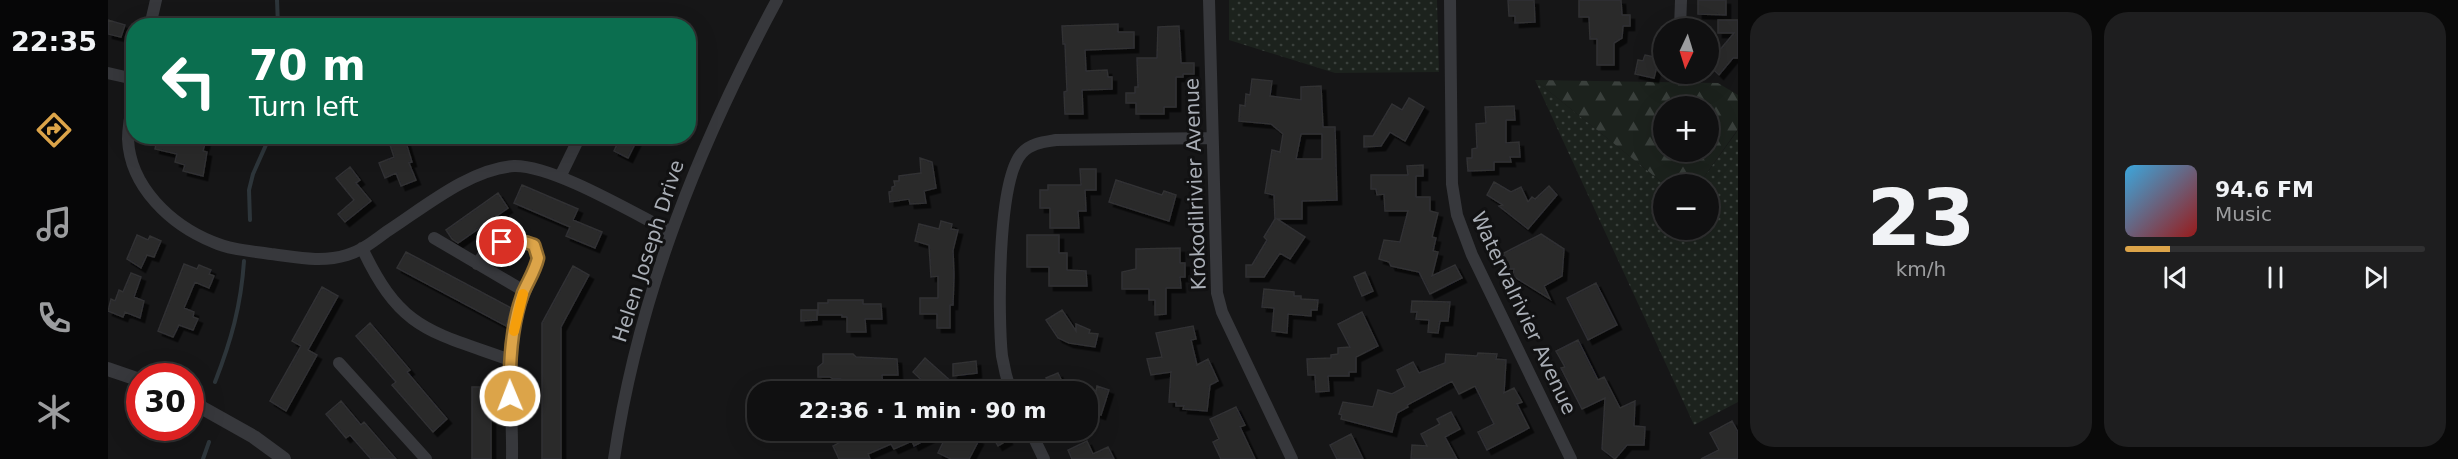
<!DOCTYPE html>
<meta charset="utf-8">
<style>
body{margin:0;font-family:"DejaVu Sans",sans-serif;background:#1e1e1f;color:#f1f3f6;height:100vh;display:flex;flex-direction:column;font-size:22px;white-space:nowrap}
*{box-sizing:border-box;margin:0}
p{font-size:20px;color:#9c9d9f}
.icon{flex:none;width:33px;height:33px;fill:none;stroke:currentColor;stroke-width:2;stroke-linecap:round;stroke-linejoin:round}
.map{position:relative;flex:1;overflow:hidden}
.sheet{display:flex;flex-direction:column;gap:12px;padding:12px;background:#090909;width:720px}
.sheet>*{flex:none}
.top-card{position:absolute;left:18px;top:18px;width:570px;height:126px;border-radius:24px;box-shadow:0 6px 24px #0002,0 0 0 2px #303031;background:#0b6e4f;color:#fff;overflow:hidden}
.needle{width:39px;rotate:184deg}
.controls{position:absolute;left:1545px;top:18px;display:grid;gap:12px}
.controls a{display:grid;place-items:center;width:66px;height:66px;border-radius:50%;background:#101011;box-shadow:0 6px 24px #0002,0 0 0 2px #303031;font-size:30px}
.speed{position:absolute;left:18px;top:363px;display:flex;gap:12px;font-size:30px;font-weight:700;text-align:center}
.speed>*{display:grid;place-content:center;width:78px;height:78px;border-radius:50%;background:#101011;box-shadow:0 6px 24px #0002,0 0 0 2px #303031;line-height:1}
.speed .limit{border:9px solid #d22;background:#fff;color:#111}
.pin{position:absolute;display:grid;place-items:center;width:51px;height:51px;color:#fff;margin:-26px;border:3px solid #fff;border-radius:50%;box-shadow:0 2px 6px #0007}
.me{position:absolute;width:66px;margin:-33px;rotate:359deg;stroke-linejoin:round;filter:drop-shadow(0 0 4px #0008)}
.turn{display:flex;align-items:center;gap:21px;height:126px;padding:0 24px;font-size:27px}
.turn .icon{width:78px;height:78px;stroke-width:2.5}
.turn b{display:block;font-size:42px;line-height:51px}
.sheet .widget{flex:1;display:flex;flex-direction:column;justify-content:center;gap:9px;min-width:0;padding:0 21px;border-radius:24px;background:#1e1e1f}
.sheet .dial{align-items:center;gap:0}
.dial b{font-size:78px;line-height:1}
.song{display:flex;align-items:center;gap:18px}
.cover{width:72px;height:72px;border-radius:9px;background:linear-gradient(135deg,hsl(200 70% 55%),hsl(0 70% 35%))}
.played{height:6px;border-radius:3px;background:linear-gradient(90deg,#dca449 15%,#303031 15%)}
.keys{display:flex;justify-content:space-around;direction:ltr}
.sheet .tiles{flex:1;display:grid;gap:12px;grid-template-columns:repeat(2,1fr)}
.trip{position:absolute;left:639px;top:381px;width:351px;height:60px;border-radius:24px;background:#101011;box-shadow:0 6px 24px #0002,0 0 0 2px #303031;font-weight:700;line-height:60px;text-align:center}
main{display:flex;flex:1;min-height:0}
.tab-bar{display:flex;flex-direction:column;width:108px;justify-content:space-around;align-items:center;background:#060607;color:#9c9d9f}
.tab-bar .icon{width:42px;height:42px}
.tab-bar .selected{color:#dca449}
.tab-bar b{font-size:27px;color:#f1f3f6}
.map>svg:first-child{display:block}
</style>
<main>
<nav class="tab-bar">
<b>22:35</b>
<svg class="icon selected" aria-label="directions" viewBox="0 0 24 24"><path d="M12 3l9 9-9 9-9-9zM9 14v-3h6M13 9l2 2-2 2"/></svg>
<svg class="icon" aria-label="music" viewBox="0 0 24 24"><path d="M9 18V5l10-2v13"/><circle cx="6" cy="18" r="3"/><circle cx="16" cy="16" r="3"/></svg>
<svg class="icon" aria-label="phone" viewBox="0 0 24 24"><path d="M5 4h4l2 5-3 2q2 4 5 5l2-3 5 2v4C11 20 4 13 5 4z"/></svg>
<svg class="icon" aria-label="climate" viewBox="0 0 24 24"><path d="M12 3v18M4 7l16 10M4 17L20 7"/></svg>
</nav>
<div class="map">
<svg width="1630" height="459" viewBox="0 0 1630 459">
<defs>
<pattern id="grass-dots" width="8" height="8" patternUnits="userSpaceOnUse" patternTransform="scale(1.5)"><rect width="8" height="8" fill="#1c221d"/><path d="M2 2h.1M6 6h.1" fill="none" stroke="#3a403c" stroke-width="1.8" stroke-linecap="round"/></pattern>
<pattern id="forest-firs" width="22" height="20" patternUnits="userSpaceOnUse" patternTransform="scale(1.5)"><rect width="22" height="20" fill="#1c221d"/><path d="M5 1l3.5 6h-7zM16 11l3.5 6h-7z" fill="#3a403c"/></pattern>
<filter id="shadow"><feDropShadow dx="4.5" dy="4.5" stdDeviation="0" flood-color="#0009"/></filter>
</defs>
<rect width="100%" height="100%" fill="#161617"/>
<path fill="url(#grass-dots)" d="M1121,0H1329L1331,72L1227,73L1121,40Z
M1427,80L1556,184V230H1600V184H1591L1630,130V402L1586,425Z"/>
<path fill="url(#forest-firs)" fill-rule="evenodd" d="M1427,80L1610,83L1630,95V129L1591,184H1556ZM1556,106H1600V152H1556Z"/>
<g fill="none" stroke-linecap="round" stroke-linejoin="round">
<path stroke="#2d353a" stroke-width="4" d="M169,0L170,26
M142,220L141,190L145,174L162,136
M107,382C123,341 133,306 136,261
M95,459L101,442"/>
</g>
<path fill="#29292b" stroke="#303033" stroke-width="1.5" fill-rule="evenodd" filter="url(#shadow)" d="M1400,0H1426L1427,22L1407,23V16H1401Z
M1471,0H1513L1514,15H1522V26H1515L1514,38L1506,43V65H1489V39H1482L1481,17H1471Z
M1590,0H1618V15L1590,14Z
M0,20L17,25L13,37L0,34Z
M1610,20H1630V58H1625L1611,75L1600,64L1626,33H1610Z
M1010,24V32H1026V48L977,50L978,71L999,70L1000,77H1004V89L974,90L975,114H957L956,92L959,91L957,44H955L954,26Z
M1071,26L1073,63H1086V74H1075V77H1068V107H1056V114H1028V103H1018V93H1027V87H1030L1029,58H1049L1050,27Z
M1537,55L1551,58L1546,78L1527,74L1530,60L1535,61Z
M1144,79L1164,81L1162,96L1193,100V87L1213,86L1215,127H1227L1229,200L1194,201V219H1169L1197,237L1182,259L1172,253L1156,277H1138V265H1144L1159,240L1156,237L1167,219L1166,195L1157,193L1164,150L1172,152L1175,134L1163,124L1131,121L1132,105L1137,106L1138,94L1142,95ZM1193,134H1214V159H1188Z
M1301,98L1316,107L1297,141L1282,132L1273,146L1256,147V136H1265L1284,104L1294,110Z
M1406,106L1407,120H1398V143L1411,142L1412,157H1402L1403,162H1386V170L1360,171L1359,158H1364V149L1369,148L1368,124L1378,123L1377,107Z
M50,136H81L98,140L95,151L99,152L95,176L75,171L77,165L67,162L69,154L47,149Z
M279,136H296L304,162L301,163L308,180L293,186L288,173L277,178L271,163L286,157Z
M513,136H531L520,158L506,151Z
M812,158L824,162L828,188L816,191L818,203L802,204L801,199L782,202L781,192L784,191V187L787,186L786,181H791V176L813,173Z
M1315,165V176H1308V197H1322V211L1330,213L1324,237L1328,238L1325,251L1330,252L1324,276L1347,265L1354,278L1322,294L1311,272L1283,266L1281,262L1271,259L1276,240L1292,242L1300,211H1277L1276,194L1269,195L1268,189H1263V175H1300L1299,166Z
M242,167L252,180L248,183L263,201L237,222L230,214L246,200L228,178Z
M972,169H988V190H977L978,211H970L971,228H942V208H932V190H940V185H973Z
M1008,180L1054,195L1056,191L1068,195L1061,221L1001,202Z
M1386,182L1403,192L1413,187L1420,202L1424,197L1427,199L1441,186L1449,195L1420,229L1391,206L1395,205L1379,195Z
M414,185L470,209L465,220L494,232L487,248L458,236L462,227L406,203Z
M390,193L400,208L350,243L344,239L338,230Z
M833,221L844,224L843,229L850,230L845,250L846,275L845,305H842V328H829V314H812V298H830V276L823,277L821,245L807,241L811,224L831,229Z
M1433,234L1456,249L1454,276L1436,286L1442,299L1405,276L1406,269H1395L1396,253Z
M29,235L40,240L42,236L53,241L46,257L39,255L33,268L19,259Z
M919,235H951V253H959V270L978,271L979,286H941V267H919Z
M1072,248V263H1077V277H1072L1073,288H1058V314L1047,315V300H1041V289H1014V272L1028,269V249Z
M298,252L403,308L398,326L289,268Z
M76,264L89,269L91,265L103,270L101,274L106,276L101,288L87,282L76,308L86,312L85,317L90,319L85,330L71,325L65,337L50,331Z
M465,266L481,275L453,327V459H434V323Z
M1257,272L1265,291L1254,296L1246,277Z
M23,273L33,277L26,297L36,301L32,318L17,312L15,317L0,311L3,299L7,301L11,290L15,292Z
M1488,283L1509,325L1480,340L1459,298Z
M214,287L230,296L200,350L209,355L178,411L162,401L193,346L184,341Z
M1156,289L1186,292V296H1193V299L1210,300L1209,310H1203V316L1180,314L1179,333L1164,331L1166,308L1154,307Z
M720,300H755V304H773L774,319H757L758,332H739V317H734V315H710V303H720Z
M1304,301L1342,302L1340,321H1332L1330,333L1320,332L1321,320L1308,319L1309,312H1303Z
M693,310H709V320L693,321Z
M954,310L968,331V324L982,330L981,333L990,334L987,347L961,343L950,338L938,320Z
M1254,312L1270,346L1248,357V372H1241V376H1220L1221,391L1208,392L1207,375H1200L1199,359L1223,358V355L1230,354V348L1242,347L1230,324Z
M262,323L302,370L299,372L339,419L325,432L284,385L288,382L248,336Z
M1085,326L1088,339L1083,340L1089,365L1100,359L1110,381L1102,385L1099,411L1075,409L1076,406H1068V402H1061L1063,372L1043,375L1039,359L1054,357L1048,333Z
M1470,340L1490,380L1496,377L1512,408L1527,401L1526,426L1537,427L1536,445H1519L1507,459L1494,449L1497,398L1474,409L1453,368L1457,367L1448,351Z
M1370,353L1389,354L1388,359L1398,360L1396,393L1406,388L1414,402L1409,404L1421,428L1379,450L1370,432L1386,424L1367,386L1351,394L1344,381L1299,405L1300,407L1289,413L1284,432L1233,419L1234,415L1231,414L1235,402L1265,407L1270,390L1284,394L1297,387L1289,370L1305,362L1311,373L1337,363L1338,354L1369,356Z
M715,354H745L748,357L789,359L790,375H774L775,392H760L752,385L745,384L741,381H733V379H725L722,377H710V367L715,363Z
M817,358L855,392H826L805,372Z
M868,361L869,373L845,376V364Z
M950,373L959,392H945L938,378Z
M989,386L1001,390L993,415L980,411V388L988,391Z
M364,387H383V459H364Z
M233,401L253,425L256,422L288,459H263L242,435L238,438L218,414Z
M1128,407L1137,425L1132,427L1147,459H1113L1105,442L1111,439L1102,419Z
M1343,412L1352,429L1337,437L1349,459H1303L1304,445L1319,446L1313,434L1332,424L1329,419Z
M1624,421L1630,432V459H1593L1611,450L1602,433Z
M726,430H837L806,446L804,441L786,449L783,444L760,454L762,459H731L725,446L731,443Z
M841,430H852L871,440L861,459H843L830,453Z
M881,430H895L900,440L890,446Z
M1243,434L1255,459H1229L1222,445Z
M979,441L985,454L1000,447L1006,459H964L960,450Z"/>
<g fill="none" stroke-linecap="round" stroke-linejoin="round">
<path stroke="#37383c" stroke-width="12" d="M1101,0L1109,293L1114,312L1184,459
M1342,0L1344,184L1349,215L1364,255L1463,459
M42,26L48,0
M1572,28L1573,0
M0,73L26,79
M26,98C23,111 20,125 20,139C22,187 63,225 105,242C123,250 143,251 163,254C188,257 213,263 239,255C253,251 266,241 278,232C314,209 361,169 406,166C445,165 525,213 563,232
M452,177L472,136
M326,238L416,291
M254,248C293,331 322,331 402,360
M369,264C374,257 378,250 384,246C396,238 424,235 429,251C433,261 413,298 410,312C397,361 405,409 404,459
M231,363L318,459
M903,392C899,380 896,368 894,356C890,318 889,180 914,153C923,143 936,142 948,140L1104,138
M922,430L936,459
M506,459C530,296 591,144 669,0"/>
<path stroke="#37383c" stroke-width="14" d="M0,369L32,380
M82,401L146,437L176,459"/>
</g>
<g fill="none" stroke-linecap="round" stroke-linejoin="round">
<defs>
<path id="route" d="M394,242C406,240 414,240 426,245L430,258C427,271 420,281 415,293C403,326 401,361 402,396"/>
</defs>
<use href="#route" stroke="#8f6b2f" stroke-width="15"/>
<use href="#route" stroke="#dca449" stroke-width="10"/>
<path stroke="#f59e0b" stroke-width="10" d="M406,331L415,294"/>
</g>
<g text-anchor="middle" stroke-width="6" stroke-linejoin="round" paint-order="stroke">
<g font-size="20" fill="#a9aeb6" stroke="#111112">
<text transform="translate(1087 184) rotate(-92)" y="7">Krokodilrivier Avenue</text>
<text transform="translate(540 251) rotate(-72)" y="7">Helen Joseph Drive</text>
<text transform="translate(1416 313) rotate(65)" y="7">Watervalrivier Avenue</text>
</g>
</g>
</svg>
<div class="controls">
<a><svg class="needle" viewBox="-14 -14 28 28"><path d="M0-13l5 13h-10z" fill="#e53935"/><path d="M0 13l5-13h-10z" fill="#9c9d9f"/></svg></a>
<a>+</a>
<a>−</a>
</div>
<div class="speed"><div class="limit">30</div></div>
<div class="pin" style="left:394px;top:242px;background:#d93025"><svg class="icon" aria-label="arrive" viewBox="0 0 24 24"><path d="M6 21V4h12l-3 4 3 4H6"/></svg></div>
<svg class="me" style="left:402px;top:396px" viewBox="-20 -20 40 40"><circle r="17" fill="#dca449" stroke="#fff" stroke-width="3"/><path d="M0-11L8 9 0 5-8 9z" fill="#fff"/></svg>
<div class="trip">22:36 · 1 min · 90 m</div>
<div class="top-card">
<div class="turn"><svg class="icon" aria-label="left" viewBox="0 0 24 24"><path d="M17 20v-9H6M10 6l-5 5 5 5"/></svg><div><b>70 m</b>Turn left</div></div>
</div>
</div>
<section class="sheet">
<div class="tiles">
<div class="widget dial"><b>23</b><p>km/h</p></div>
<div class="widget">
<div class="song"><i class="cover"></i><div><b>94.6 FM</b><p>Music</p></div></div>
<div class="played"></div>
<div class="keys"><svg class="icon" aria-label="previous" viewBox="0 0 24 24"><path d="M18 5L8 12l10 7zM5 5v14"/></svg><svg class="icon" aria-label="pause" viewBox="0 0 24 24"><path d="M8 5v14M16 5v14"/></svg><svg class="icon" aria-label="next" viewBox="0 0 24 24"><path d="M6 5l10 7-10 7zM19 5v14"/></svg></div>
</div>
</div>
</section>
</main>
